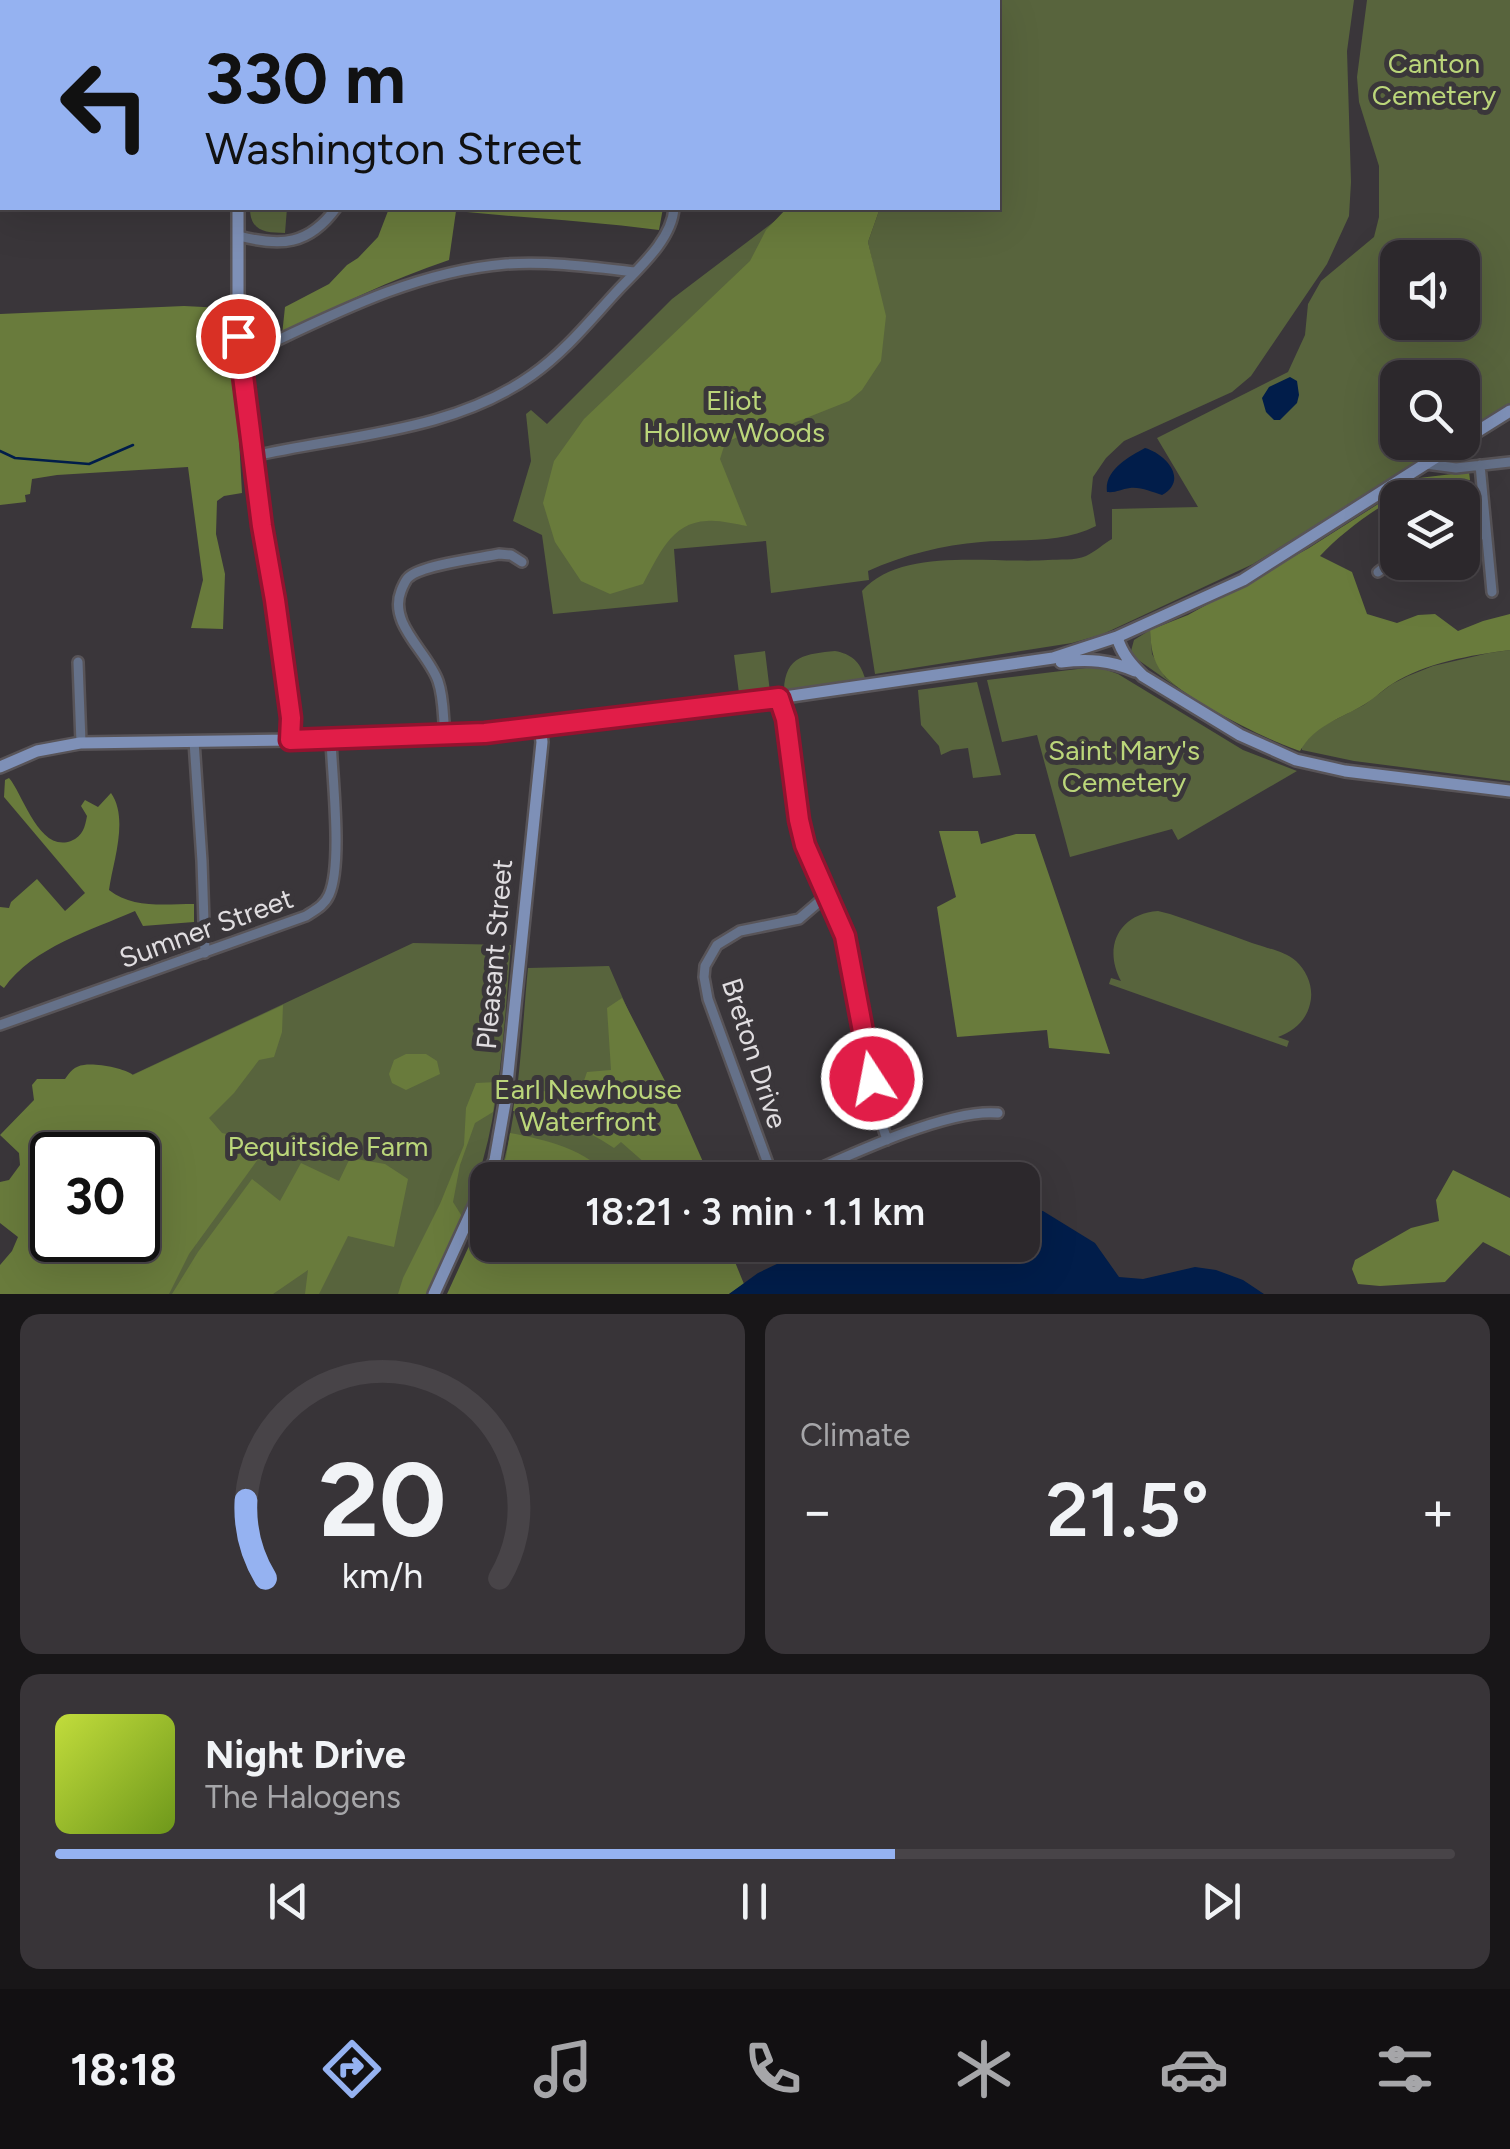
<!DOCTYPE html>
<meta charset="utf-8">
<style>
body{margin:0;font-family:Figtree,sans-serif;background:#383438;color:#f1f3f6;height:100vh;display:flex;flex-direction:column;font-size:38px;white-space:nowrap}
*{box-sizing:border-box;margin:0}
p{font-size:32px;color:#a6a6a9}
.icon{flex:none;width:55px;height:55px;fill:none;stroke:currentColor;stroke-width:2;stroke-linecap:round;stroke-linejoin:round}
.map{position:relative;height:1294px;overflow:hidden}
.panel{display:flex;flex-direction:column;gap:20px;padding:20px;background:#181618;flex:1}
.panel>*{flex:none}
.hud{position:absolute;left:0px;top:0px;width:1000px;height:210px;box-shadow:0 10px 40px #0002,0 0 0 2px #484448;background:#95b2f1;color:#111;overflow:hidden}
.tools{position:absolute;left:1380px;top:240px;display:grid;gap:20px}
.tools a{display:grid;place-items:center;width:100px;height:100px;border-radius:20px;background:#2c282c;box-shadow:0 10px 40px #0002,0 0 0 2px #484448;font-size:50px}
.speed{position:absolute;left:30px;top:1132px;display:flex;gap:20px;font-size:50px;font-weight:700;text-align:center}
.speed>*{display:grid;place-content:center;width:130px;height:130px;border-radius:50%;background:#2c282c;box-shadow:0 10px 40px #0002,0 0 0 2px #484448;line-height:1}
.speed .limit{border:5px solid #111;border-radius:15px;background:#fff;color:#111}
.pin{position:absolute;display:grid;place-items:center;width:85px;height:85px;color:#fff;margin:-42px;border:5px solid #fff;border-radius:50%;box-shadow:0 2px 10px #0007}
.me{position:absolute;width:110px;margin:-55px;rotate:349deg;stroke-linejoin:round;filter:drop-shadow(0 0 8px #0008)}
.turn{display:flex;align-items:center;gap:35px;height:210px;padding:0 40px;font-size:45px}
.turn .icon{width:130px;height:130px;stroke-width:2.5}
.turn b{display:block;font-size:70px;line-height:85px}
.big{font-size:75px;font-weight:600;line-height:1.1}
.panel .tile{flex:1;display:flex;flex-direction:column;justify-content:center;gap:15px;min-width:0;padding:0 35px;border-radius:20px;background:#383438}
.panel .dial{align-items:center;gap:0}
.dial svg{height:260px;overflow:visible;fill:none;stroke:#484448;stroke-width:7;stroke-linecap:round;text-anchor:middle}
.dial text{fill:#f1f3f6;stroke:none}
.song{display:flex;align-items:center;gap:30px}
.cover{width:120px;height:120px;border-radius:15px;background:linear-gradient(135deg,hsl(70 70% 55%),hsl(80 70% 35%))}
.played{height:10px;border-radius:5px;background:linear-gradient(90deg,#95b2f1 60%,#484448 60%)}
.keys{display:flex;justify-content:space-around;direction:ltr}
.heat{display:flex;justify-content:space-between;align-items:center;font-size:55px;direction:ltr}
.panel .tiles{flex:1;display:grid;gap:20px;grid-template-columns:1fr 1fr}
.tile:last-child{grid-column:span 2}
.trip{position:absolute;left:470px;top:1162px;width:570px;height:100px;border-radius:20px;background:#2c282c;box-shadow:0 10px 40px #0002,0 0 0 2px #484448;font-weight:600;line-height:100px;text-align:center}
.tab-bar{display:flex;height:160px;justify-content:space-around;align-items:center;background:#121012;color:#a6a6a9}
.tab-bar .icon{width:70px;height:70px}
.tab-bar .active{color:#95b2f1}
.tab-bar b{font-size:45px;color:#f1f3f6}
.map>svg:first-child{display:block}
</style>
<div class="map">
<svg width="1510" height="1294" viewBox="0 0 1510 1294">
<rect width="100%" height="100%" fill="#3a363a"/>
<path fill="#58643d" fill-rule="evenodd" d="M960,0H1354L1347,51L1351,182L1349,216L1327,264L1251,376L1232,392L1124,441L1106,458L1093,477L1091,497L1096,526C1061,544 1019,539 981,542C943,545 903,555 868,571L869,580L771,593L766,541L674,549L678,602L553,614L542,535L513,521L531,461L526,414L531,410L547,424L672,299L792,208L885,318L868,242L880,208H998V2H959Z
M1367,0H1510V403L1463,433L1462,378H1398V442L1447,443L1253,564L1103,634L1072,643L875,674L862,591C901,546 994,564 1048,560C1059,559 1075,561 1086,556C1095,552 1103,544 1112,539V509L1198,507L1157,438L1288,372L1305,335L1308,304L1321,281L1374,237L1379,217V166L1359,102L1357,77ZM1398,258H1462V322H1398Z
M250,208H287L285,233C265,233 250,231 250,208Z
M1150,630L1152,654L1165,677L1178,688L1134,657L1131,651L1134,640Z
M1510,650V781L1354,761L1302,750V746L1317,729L1364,705L1392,684L1408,676L1433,666L1489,653Z
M765,651L770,692L739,693L734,655Z
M835,651C851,654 860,661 865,678L784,690C785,655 807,654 835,651Z
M1086,668H1101L1118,674L1243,750L1297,771L1178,840L1172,829L1070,857L1037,735L1002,742L987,680Z
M977,682L1001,775L973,778L968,748L952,750L941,755L939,746L921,725L918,690Z
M1158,911L1170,914C1197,923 1225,933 1252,943C1266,948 1284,951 1296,961C1308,972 1314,989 1310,1004C1306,1021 1294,1031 1278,1037L1289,1041L1287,1047L1109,984L1111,978L1121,981C1103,948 1118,914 1158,911Z
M413,943L511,945C506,1004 503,1063 492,1121C481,1182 455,1239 428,1294H73L12,1251L52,1240H138V1155L85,1097Z
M609,966L701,1180H498C520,1115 521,1037 528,968Z"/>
<path fill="#697b3c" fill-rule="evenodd" d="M394,208H663L659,230C592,221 524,218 456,211L449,260C390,280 337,305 282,335L285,307L329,284L347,265L358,258L378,237L388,211Z
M787,208H880L868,242L886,316L881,361L862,390L849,401L781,428L748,432L725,443L720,459L747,526C734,524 720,520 707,521C671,522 658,557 643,584L610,594L581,581L555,542L543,503L554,461L584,419L750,261L766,230Z
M184,306L223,308L232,311L242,493L224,496L217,501L216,534L225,574L223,629L191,628L203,580L188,467L57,475L32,479L30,494L25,495L26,502L0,505V314Z
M1469,472L1470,480C1453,482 1432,481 1416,488C1384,501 1343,531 1320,556L1352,572L1367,614L1397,623L1418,615L1435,614L1458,631L1483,621L1510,614V650C1471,655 1425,663 1392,684C1381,691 1372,701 1360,707C1335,721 1315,726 1300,751C1268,741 1183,698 1163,674C1152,660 1151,647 1150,630L1188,615L1309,548L1419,478Z
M9,778C23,794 39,853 71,841C83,836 85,827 87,816L81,806L85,800L98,807L111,793C129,819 113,861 109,890C133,909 165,904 194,904V922L143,926L135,911C92,930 33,947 4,988L0,985V907L9,908L11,902L37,879L65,911L85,893L4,797L5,780Z
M939,831H978L981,844L1016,834H1035L1110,1054L1049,1048L1047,1030L957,1037L937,907L956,897Z
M622,998L681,1112L711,1180H659L646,1164L621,1142L614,1148C583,1127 550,1114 513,1111L516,1088L579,1095L587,1072L611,1070L607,1008Z
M283,1005L282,1032L274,1057L259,1060L234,1093L209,1118L222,1133L262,1142L261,1155L189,1254L169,1294H0V1265L12,1251L18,1237L0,1223V1182L9,1180L20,1165L19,1153L0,1135L34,1100L32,1085L37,1079H65C70,1072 74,1066 84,1065C96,1063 124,1068 133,1075ZM52,1155H138V1240H52Z
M406,1054H426L437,1061L440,1074L406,1090L392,1083L389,1074L394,1060Z
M497,1082L493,1112L475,1123L460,1165L453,1202L463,1218L428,1294H398L403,1278L440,1204L464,1145L466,1108L476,1083Z
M510,1133C547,1140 587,1149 612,1180H498L506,1157Z
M350,1158L385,1164L408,1179L394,1247L348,1236L319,1294H305L308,1270L273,1294H172L198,1252L252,1179L280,1201L301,1163L339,1181Z
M1453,1170L1510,1198V1256L1483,1242L1445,1282L1380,1286L1358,1284L1352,1269L1355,1260L1411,1228L1439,1221L1436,1200Z
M487,1207L488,1245H649L658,1260L696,1253L705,1249L703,1245H728L744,1284L729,1294H447Z"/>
<path fill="#011d4a" d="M1290,377L1297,381L1299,395L1297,403L1280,420H1274L1266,412L1262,398L1269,387Z
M1145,448C1166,454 1189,480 1162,495C1151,492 1142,487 1130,488C1121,489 1116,493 1107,492C1104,471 1128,457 1145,448Z
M1023,1208L1043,1211L1095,1243L1119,1277L1143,1279L1195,1267L1216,1270L1243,1280L1264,1294H729L758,1273L817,1245H1022Z"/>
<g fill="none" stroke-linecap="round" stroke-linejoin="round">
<path stroke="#011d4a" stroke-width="2.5" d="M0,451L15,458L89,464L133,445"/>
<defs>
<path id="street" d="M859,0V2
M73,2V0
M470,2L472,0
M0,9H2
M239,236C281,247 309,245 336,208
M240,358C326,318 410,272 506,264C549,261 592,267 635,272
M254,456C347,435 452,432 532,375C565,352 592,318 619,289C640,267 672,239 674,208
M1426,464L1456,468L1510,462
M1480,465L1492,592
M1462,537L1486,534
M1378,572L1398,557
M78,662L81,743
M779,698L785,719L799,820L805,845L845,935L879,1115L887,1140
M445,735C443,717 444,698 438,681C428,652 388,624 401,591C402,588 406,579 409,577C422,565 480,558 499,554L511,555L522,562
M194,741L202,861L205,953
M0,1025L306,916C315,910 324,906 329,895C343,864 332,776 331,739
M774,1180L708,999L704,977L705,966L717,945L740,931L799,919L827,895
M794,1180C843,1158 947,1108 998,1113"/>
<path id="secondary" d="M239,0V2
M238,208V336L262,526L275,600L291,718L290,740
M1462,441L1510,411
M1117,637C1122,654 1131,664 1143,676L1240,735L1296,760L1345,771L1510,791
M1061,662C1088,659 1110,660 1135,671
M0,767L37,751L80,743L290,740L485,733L764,700L1053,658L1117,637L1243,580L1460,442
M434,1294L495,1160L505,1103L542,742L540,726"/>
</defs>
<use href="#street" stroke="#585458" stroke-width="14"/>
<use href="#secondary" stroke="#585458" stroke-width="16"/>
<use href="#street" stroke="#657189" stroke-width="9"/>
<use href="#secondary" stroke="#7e90b7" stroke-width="11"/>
</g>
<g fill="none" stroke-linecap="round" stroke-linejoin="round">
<defs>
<path id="route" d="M238,336L262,526L275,600L291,718L290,740L485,733L779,698L786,719L799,820L805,845L845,936L872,1079"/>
</defs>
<use href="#route" stroke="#92132f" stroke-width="25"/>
<use href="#route" stroke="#e11d48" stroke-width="18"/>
</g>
<g text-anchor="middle" stroke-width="10" stroke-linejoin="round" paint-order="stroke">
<g font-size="28" fill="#bbd67a" stroke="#3a363a">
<text x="1434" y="73">Canton<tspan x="1434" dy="32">Cemetery</tspan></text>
<text x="734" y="410">Eliot<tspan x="734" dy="32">Hollow Woods</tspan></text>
<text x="1124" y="760">Saint Mary's<tspan x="1124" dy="32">Cemetery</tspan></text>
<text x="588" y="1099">Earl Newhouse<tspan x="588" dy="32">Waterfront</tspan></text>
<text x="328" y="1156">Pequitside Farm</text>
</g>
<g font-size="28" fill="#e0dde0" stroke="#3a363a">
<text transform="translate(206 928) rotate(-20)" y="10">Sumner Street</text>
<text transform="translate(494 954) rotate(-85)" y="10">Pleasant Street</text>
<text transform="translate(755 1053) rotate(72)" y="10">Breton Drive</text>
</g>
</g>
</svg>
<div class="tools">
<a><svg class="icon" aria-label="sound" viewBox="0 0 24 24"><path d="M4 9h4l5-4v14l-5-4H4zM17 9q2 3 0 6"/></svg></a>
<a><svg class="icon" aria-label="search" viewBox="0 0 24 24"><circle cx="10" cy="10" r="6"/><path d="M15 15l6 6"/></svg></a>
<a><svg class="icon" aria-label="layers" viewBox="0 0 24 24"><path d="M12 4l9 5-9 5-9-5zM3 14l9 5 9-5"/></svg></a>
</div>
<div class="speed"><div class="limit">30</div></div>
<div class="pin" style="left:238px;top:336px;background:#d93025"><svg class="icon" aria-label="arrive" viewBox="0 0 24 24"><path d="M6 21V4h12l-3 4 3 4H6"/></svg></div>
<svg class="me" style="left:872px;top:1079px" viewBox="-20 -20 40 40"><circle r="17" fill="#e11d48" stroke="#fff" stroke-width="3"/><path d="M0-11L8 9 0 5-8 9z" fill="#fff"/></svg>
<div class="trip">18:21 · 3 min · 1.1 km</div>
<div class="hud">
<div class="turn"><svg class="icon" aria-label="left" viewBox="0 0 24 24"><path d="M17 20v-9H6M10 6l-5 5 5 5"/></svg><div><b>330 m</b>Washington Street</div></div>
</div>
</div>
<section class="panel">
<div class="tiles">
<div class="tile dial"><svg viewBox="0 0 100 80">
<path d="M14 69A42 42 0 1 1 86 69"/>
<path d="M14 69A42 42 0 0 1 8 45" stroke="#95b2f1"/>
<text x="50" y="56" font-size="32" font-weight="700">20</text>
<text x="50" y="72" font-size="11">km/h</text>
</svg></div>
<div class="tile"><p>Climate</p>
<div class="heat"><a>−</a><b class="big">21.5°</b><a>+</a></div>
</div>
<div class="tile">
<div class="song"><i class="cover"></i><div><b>Night Drive</b><p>The Halogens</p></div></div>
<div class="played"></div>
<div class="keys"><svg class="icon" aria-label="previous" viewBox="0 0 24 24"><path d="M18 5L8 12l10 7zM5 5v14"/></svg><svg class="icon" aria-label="pause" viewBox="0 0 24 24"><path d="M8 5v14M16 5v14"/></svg><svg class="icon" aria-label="next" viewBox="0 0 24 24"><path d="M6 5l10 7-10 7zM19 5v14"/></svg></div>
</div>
</div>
</section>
<nav class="tab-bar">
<b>18:18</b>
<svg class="icon active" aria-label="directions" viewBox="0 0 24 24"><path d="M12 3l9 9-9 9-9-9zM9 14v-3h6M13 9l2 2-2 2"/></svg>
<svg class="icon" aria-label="music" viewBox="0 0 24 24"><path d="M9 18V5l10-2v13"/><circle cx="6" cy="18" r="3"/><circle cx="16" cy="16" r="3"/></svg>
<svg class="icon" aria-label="phone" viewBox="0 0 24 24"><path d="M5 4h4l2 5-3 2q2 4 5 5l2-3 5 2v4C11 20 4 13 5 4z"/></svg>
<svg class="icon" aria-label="climate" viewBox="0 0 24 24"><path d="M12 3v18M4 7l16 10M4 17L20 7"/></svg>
<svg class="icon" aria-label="car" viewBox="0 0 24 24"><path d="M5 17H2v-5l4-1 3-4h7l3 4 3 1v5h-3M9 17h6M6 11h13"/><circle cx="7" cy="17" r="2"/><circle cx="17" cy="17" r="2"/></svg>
<svg class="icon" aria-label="filters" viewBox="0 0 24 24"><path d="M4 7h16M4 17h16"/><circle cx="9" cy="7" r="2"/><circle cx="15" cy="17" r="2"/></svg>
</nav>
